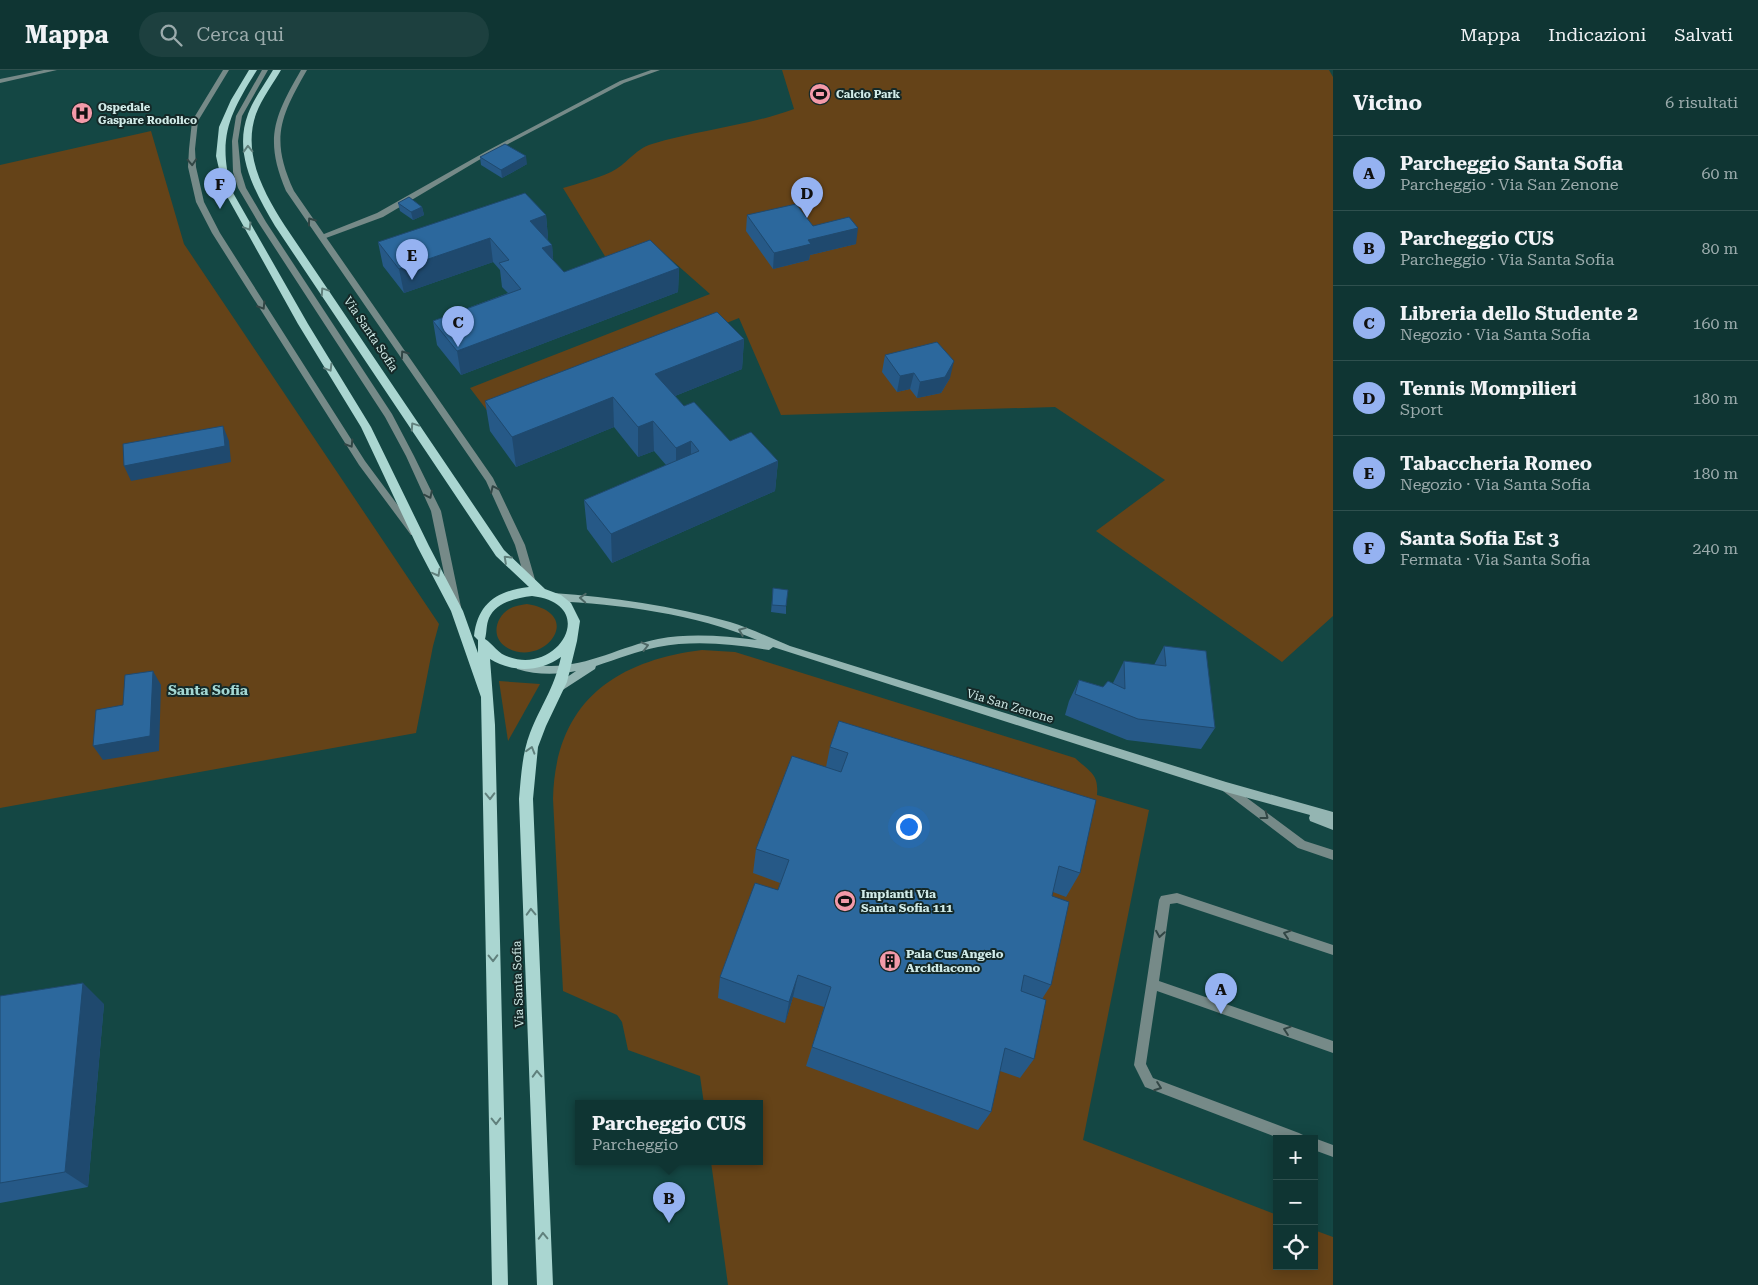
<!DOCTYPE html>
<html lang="it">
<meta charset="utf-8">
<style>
:root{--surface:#0f3533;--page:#1d403f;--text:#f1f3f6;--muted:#9babac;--line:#2f504e;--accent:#95b2f1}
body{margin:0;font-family:"Roboto Serif",serif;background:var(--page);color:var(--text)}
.controls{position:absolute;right:15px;bottom:15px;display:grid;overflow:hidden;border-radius:0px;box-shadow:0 2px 12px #0003}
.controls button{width:45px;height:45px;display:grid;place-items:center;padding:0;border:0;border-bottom:1px solid var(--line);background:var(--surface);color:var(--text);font:25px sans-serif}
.you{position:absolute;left:908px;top:756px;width:18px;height:18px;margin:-12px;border:4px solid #fff;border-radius:50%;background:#1a73e8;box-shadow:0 0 0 8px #1a73e833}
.badge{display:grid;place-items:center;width:32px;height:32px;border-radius:50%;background:var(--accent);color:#111;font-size:16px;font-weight:700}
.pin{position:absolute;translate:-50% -41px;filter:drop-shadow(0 1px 2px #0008)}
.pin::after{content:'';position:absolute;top:26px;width:18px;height:15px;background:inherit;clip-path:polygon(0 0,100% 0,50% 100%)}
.popup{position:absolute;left:575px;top:1030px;width:188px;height:65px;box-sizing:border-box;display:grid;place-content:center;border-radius:0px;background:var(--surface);filter:drop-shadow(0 1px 4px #0005);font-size:16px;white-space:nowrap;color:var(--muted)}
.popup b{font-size:19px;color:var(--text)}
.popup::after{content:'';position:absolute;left:50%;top:100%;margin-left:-10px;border:10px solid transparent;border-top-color:var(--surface)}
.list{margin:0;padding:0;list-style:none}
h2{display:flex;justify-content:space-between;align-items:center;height:65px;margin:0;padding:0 20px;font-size:21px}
h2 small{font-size:16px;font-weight:400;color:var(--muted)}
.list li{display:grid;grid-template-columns:32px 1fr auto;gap:15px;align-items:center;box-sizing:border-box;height:75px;padding:0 20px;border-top:1px solid var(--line)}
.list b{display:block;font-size:19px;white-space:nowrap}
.list p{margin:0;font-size:16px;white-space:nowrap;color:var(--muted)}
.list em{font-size:16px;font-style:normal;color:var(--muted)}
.icon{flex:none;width:28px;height:28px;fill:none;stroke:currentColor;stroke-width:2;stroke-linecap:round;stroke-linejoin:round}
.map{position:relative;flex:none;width:1333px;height:1215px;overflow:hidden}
header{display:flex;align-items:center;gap:30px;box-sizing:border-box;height:70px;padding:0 25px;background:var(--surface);border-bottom:1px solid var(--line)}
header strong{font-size:24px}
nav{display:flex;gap:28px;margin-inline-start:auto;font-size:18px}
.search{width:350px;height:45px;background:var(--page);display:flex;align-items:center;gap:12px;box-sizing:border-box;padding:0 18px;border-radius:28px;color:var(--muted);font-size:19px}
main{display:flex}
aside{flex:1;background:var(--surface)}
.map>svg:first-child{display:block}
.green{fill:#654318}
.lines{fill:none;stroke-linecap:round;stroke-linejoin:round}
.lane{fill:#768a88;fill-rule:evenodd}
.street{fill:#768a88;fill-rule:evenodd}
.secondary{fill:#94b5b2;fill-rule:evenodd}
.primary{fill:#aad6d1;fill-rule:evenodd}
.wall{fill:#265987}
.shaded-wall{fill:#1f496e}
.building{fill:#2c689d;stroke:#1f496e}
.oneway{stroke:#60807c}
.oneway2{stroke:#324645}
.oneway3{stroke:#4e6866}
.labels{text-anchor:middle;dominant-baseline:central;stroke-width:4;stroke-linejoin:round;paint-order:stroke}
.far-poi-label{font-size:11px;font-weight:bold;fill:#d1ebe8;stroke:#152928;text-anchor:start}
.street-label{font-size:12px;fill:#d1ebe8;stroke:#152928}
.poi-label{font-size:12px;font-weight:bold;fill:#d1ebe8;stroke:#152928;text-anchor:start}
.neighbourhood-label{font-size:14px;font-weight:bold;fill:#a3d7d2;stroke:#152928}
</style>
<header>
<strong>Mappa</strong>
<div class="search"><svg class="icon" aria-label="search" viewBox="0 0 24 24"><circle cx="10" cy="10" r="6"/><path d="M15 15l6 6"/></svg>Cerca qui</div>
<nav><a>Mappa</a><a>Indicazioni</a><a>Salvati</a></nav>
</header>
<main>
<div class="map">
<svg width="1333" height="1215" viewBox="0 0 1333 1215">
<rect width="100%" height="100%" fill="#144744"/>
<g class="green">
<path d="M 782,0 L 1329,0 L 1333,7 L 1333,546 L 1282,592 L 1096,461 L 1165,410 L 1055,337 L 781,345 L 739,248 L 492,347 L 470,318 L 710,224 L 658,178 L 611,196 L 563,118 C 579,113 596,109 611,102 C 626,95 635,79 652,74 C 698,60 748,56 794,39 Z"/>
<polygon points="151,61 184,174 439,554 433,576 416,663 0,738 0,95"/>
<path d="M 527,534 C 588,544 542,600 506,577 C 491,567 495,548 509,539 C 514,536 521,535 527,534 Z"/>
<path d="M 702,580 L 735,582 L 1075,688 C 1090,702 1099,704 1097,725 L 1149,740 L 1083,1070 L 1277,1145 L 1277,1196 L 1314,1196 L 1314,1160 L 1333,1167 L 1333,1215 L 728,1215 L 711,1092 L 759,1092 L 759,1034 L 704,1034 L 700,1006 L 628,980 L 622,952 L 617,945 L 563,921 L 553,729 C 555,634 613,591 702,580 Z"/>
<polygon points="499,611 540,614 508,671"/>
</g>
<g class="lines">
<g class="lane">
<polygon points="44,0 57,0 0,13 0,9"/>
<polygon points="262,0 268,0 242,46 238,71 241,102 246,118 266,152 392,344 414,386 441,441 461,537 459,540 453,540 451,537 431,441 406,386 385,347 258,152 238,118 233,102 232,71 236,46"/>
<polygon points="651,0 660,0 624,13 489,84 383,147 326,168 323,168 319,166 377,143 485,82 620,11"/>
<polygon points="1227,713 1305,771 1333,780 1333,790 1298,778 1223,721 1222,718 1223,715"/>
<polygon points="1177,823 1333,875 1333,885 1177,833 1170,834 1159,911 1333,971 1333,983 1157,921 1146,994 1153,1008 1299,1063 1303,1065 1305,1069 1281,1069 1145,1017 1134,995 1159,830 1161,826"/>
<polygon points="1314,1068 1333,1075 1333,1087 1314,1080 1314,1069 1311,1069"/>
</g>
<g class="street">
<polygon points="223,0 229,0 198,51 195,79 196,97 204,132 220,163 365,391 417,461 419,463 417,465 411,465 359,395 212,163 196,132 188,97 189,79 192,51"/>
<path d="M 301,0 L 307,0 C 280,47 270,69 294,121 L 493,408 L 525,475 L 536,513 L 534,516 L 528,516 L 526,513 L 515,475 L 486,411 L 286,121 C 264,69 274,47 301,0 Z"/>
</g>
<path class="secondary" d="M 553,523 C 613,527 672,536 730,552 C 750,558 770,568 790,576 L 1226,712 L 1333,742 L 1333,760 L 1310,751 L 1309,748 L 1310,745 L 1226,722 L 773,577 L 769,580 C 732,574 695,570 658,577 C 637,581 617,589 596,596 L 595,599 L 558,623 L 554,622 L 553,619 L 554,616 L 576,601 C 556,605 537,605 517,599 L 516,596 L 517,593 L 521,592 C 531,594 541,596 551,596 C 589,596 622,576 658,569 C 691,563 724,566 757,570 C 695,544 620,534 553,531 L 548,527 Z"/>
<path class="primary" d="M 249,0 L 257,0 C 229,45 217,68 232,121 L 308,254 L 371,357 L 429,476 L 463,541 L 478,583 L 478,570 L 474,566 C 478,533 497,521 529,517 L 496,486 L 275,156 C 255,122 233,84 248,44 C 254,28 265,14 273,0 L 281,0 C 273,14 262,28 256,44 C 242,84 264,123 285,156 L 504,480 L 545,519 L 561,525 L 571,533 L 580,551 L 577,571 L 567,612 L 546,656 L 538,677 L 533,729 L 553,1215 L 537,1215 L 519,729 C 521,707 522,684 530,663 C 541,635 554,619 561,587 C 540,602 513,603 490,589 L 495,655 L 508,1215 L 492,1215 L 481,627 L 451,541 L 417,476 L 361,357 L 298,254 L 224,121 L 216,86 L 219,57 L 231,30 ZM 532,526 C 600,534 559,605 509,587 C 498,584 493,574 485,569 C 487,562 486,555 489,548 C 496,532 516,528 532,526 Z"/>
</g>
<g class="wall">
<polygon points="480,87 527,94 502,108 481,95"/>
<polygon points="398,133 422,137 424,145 413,150 400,141"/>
<polygon points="546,145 548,168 547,169 552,175 553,190 564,202 679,198 678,222 461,305 437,275 433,251 508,223 502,217 500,200 493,192 404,223 383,196 378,172"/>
<polygon points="747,145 813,156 856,174 810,185 809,190 773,199 746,161"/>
<polygon points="744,269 742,299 675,326 684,336 730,371 778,391 775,421 612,493 587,459 584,430 666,395 654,381 638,387 614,357 516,397 490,361 485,331"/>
<polygon points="885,285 950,308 941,323 917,328 910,319 897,322 882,302"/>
<polygon points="773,518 786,536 786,544 771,542"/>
<polygon points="1164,576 1215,658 1201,679 1127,670 1065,645 1069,631 1079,610 1103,617 1113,613 1124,591 1154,595"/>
<polygon points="839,651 1080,803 1066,827 1053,822 1052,826 1051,915 1042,929 1034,989 1020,1008 1000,1001 991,1042 978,1060 806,996 812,977 824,937 793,927 785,953 718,928 720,907 778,820 780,813 753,803 756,779 826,697 830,677"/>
<polygon points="0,926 104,934 88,1117 0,1133"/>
</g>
<g class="shaded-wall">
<polygon points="526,86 527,94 502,108 501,100"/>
<polygon points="422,137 424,145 413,150 411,142"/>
<polygon points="546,145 548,168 532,174 530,151"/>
<polygon points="858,158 856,174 810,185 809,190 773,199 774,183 808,170"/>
<polygon points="490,168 493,192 404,223 399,199"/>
<polygon points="552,175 554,198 542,178"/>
<polygon points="679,198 678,222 461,305 457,281"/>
<polygon points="744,269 742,299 655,334 655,304"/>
<polygon points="954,291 950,308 941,323 917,328 920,312"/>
<polygon points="914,303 910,319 897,322 900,306"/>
<polygon points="613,327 614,357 516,397 512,367"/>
<polygon points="653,351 654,381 638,387 638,357"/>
<polygon points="223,356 229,371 231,392 131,411 124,396"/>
<polygon points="691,371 691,401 676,407 676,378"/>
<polygon points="778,391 775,421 612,493 611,464"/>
<polygon points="153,601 161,615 159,681 103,690 93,676"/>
<polygon points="798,905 793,927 785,953 789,932"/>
<polygon points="83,913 104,934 88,1117 65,1102"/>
</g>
<g class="building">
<polygon points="505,74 526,86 501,100 480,87"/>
<polygon points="525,123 546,145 530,151 552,175 542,178 564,202 650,170 679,198 457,281 433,251 521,219 499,193 509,190 490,168 399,199 378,172"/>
<polygon points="409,127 422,137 411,142 398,133"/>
<polygon points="796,134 813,156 849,147 858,158 808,170 811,174 774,183 747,145"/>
<polygon points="717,242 744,269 655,304 684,336 694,332 730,371 751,362 778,391 611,464 584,430 699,381 691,371 676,378 653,351 638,357 613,327 512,367 485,331"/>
<polygon points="937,272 954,291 945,307 920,312 914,303 900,306 885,285"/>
<polygon points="223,356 225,376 124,396 123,374"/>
<polygon points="773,518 788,520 786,536 772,535"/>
<polygon points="1164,576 1206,581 1215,658 1138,649 1075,624 1079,610 1103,617 1108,611 1125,619 1124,591 1166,596"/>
<polygon points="153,601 150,666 93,676 96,640 123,635 125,605"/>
<polygon points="839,651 1096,730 1080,803 1059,796 1052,826 1069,832 1051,915 1024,905 1021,921 1046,930 1034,989 1005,978 991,1042 812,977 831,917 798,905 789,932 720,907 755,813 778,820 789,790 756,779 792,686 841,702 848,683 830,677"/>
<polygon points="83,913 65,1102 0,1113 0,926"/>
</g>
<defs><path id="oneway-chevron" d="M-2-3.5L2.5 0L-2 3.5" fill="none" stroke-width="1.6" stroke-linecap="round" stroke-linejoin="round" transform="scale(1.25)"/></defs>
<g class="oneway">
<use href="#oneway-chevron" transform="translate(248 79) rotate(-92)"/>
<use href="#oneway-chevron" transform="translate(248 157) rotate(59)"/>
<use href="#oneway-chevron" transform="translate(324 221) rotate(-124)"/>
<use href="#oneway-chevron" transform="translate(329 298) rotate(59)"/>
<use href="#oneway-chevron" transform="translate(414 356) rotate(-124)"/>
<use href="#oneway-chevron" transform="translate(507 489) rotate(-137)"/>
<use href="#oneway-chevron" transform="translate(437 503) rotate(62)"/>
<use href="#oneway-chevron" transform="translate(531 680) rotate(-73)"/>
<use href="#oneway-chevron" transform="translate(490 726) rotate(89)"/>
<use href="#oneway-chevron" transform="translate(531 842) rotate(-92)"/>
<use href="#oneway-chevron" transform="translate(493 888) rotate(89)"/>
<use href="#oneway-chevron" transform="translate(537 1004) rotate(-92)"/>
<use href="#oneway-chevron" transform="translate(496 1051) rotate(89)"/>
<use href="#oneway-chevron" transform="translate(543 1166) rotate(-92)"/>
</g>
<g class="oneway2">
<use href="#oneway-chevron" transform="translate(192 92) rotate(87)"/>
<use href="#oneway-chevron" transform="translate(311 151) rotate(-126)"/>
<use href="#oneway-chevron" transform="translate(262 236) rotate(58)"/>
<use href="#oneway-chevron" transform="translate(404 284) rotate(-125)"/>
<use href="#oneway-chevron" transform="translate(350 374) rotate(58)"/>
<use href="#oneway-chevron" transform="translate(494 419) rotate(-115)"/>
<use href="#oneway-chevron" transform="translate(429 425) rotate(64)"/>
<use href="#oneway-chevron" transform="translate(1265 746) rotate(37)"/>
<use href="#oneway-chevron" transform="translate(1160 864) rotate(99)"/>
<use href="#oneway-chevron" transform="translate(1287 864) rotate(-162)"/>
<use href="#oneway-chevron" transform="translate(1287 960) rotate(-161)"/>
<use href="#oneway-chevron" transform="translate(1158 1017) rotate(20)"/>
</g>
<g class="oneway3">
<use href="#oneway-chevron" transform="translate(583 528) rotate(-177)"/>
<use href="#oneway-chevron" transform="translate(742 561) rotate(-158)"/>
<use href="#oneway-chevron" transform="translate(645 576) rotate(-14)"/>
</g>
<defs>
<g id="stadium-disc" transform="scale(1.125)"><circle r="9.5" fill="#f39aa9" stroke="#152928"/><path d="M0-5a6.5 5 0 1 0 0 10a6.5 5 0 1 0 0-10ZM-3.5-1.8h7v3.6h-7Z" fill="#111"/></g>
<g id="hospital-disc" transform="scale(1.125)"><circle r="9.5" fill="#f39aa9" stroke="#152928"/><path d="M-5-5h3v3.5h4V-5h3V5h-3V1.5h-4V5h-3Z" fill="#111"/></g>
<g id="building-disc" transform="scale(1.125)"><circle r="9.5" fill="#f39aa9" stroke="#152928"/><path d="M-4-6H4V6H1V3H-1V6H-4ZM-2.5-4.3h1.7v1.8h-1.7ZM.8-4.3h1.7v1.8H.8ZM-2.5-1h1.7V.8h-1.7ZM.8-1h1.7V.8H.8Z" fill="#111"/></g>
</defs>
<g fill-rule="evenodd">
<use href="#stadium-disc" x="820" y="24"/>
<use href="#hospital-disc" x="82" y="43"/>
<use href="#stadium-disc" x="845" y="831"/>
<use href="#building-disc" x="890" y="891"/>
</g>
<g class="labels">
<g class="far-poi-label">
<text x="836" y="24">Calcio Park</text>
<text x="98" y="37">Ospedale<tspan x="98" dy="13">Gaspare Rodolico</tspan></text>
</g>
<g class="street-label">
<text transform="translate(371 264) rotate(56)">Via Santa Sofia</text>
<text transform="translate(1010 636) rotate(17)">Via San Zenone</text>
<text transform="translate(518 914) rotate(-92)">Via Santa Sofia</text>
</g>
<g class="poi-label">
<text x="861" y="824">Impianti Via<tspan x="861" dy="14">Santa Sofia 111</tspan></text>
<text x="906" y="884">Pala Cus Angelo<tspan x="906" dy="14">Arcidiacono</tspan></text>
</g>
<g class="neighbourhood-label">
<text x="208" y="620">Santa Sofia</text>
</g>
</g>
</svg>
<div class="controls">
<button>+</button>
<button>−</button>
<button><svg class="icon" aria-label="locate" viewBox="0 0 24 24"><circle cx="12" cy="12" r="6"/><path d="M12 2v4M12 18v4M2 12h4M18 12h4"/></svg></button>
</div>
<div class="you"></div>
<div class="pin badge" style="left:1221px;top:944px">A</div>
<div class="pin badge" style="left:669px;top:1153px">B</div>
<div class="popup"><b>Parcheggio CUS</b>Parcheggio</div>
<div class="pin badge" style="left:458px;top:277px">C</div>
<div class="pin badge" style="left:807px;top:148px">D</div>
<div class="pin badge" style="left:412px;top:210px">E</div>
<div class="pin badge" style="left:220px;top:139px">F</div>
</div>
<aside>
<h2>Vicino<small>6 risultati</small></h2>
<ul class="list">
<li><span class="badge">A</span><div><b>Parcheggio Santa Sofia</b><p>Parcheggio · Via San Zenone</p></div><em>60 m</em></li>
<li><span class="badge">B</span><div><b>Parcheggio CUS</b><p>Parcheggio · Via Santa Sofia</p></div><em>80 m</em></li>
<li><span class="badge">C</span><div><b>Libreria dello Studente 2</b><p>Negozio · Via Santa Sofia</p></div><em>160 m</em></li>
<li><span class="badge">D</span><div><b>Tennis Mompilieri</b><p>Sport</p></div><em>180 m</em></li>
<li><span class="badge">E</span><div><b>Tabaccheria Romeo</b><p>Negozio · Via Santa Sofia</p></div><em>180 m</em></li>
<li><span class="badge">F</span><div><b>Santa Sofia Est 3</b><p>Fermata · Via Santa Sofia</p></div><em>240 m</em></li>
</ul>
</aside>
</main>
